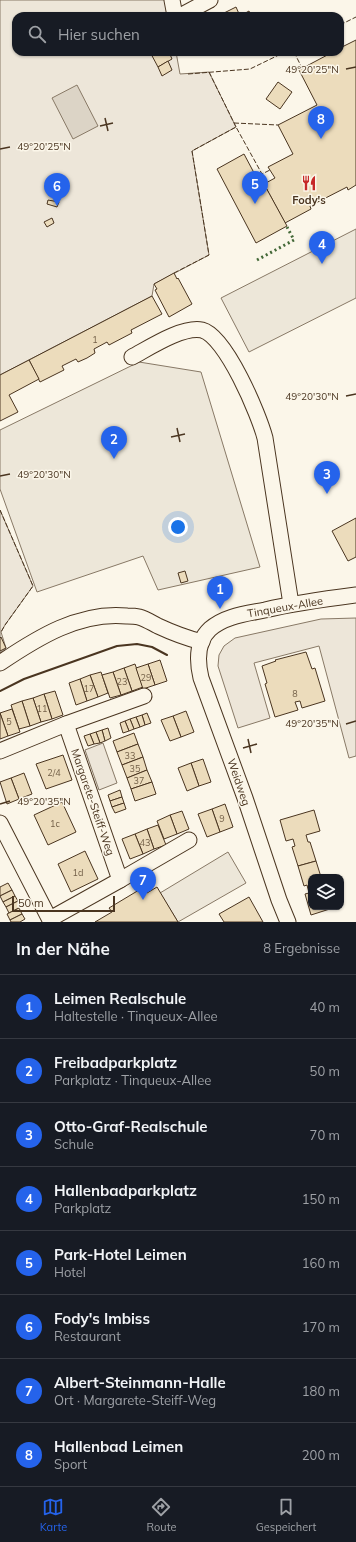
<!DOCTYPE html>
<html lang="de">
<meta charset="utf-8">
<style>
:root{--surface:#171b24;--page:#242831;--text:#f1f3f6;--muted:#9ea1a6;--line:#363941;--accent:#2563eb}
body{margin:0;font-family:Mulish,sans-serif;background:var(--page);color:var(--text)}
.controls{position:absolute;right:12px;bottom:12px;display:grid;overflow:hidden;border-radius:8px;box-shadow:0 1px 3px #0004}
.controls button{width:36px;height:36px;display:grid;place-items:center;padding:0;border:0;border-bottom:1px solid var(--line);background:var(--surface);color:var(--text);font:20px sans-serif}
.scale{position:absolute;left:12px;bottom:10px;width:103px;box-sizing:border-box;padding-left:4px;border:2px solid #4a3520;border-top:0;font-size:11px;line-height:14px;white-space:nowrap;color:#4a3520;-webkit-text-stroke:3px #fbf6e9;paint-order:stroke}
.you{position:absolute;left:178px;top:527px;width:14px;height:14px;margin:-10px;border:3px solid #fff;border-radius:50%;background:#1a73e8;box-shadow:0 0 0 6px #1a73e833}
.badge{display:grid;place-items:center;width:26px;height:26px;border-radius:50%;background:var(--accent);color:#fff;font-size:13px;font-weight:700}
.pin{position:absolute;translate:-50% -33px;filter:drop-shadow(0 1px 2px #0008)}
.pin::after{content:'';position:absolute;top:21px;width:14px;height:12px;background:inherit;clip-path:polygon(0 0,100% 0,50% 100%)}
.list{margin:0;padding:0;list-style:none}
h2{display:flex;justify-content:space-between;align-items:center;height:52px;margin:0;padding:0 16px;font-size:17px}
h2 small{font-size:13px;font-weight:400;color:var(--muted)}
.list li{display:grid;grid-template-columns:26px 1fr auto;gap:12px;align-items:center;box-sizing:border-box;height:64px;padding:0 16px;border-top:1px solid var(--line)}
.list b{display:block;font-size:15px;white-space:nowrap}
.list p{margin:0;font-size:13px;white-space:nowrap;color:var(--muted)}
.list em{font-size:13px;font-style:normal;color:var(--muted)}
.icon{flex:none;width:22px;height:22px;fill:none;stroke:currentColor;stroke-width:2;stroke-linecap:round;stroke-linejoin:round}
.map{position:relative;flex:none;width:356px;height:922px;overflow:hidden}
.search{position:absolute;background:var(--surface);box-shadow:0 1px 3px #0004;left:12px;right:12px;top:12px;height:44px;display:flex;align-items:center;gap:10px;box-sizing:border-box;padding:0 14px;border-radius:12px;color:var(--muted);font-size:15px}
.sheet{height:564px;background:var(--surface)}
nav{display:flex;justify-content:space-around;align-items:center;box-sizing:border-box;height:56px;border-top:1px solid var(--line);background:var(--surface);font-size:11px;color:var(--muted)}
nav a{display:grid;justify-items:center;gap:2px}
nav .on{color:var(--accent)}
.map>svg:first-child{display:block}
.green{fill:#ede6d9;stroke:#887966}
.parking{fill:#ede7d9;stroke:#887966}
.water{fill:#dcd4c6;stroke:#887966}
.building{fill:#ecdcbc;stroke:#4a3520}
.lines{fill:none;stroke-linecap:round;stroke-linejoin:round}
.minor-casing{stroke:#4a3520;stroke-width:17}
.minor{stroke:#fbf6e9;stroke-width:15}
.hedge{stroke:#436837;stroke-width:3;stroke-dasharray:2 3;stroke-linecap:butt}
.fence{stroke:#4a3520;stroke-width:1;stroke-dasharray:5 2;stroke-linecap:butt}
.wall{stroke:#4a3520;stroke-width:2}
.ticks{fill:none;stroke:#4a3520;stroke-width:1.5}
.labels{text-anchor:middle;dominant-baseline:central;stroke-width:3;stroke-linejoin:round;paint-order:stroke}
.number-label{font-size:9px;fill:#725f47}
.poi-label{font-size:11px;font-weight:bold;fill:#4a3520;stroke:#fbf6e9}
.street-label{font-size:11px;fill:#4a3520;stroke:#fbf6e9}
.ticks-label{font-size:10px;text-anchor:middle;fill:#4a3520;stroke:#fbf6e9;stroke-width:3;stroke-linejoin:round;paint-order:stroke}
</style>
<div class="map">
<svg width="356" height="922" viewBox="0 0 356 922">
<rect width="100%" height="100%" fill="#fbf6e9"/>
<g class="green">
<polygon points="0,0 165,0 168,16 16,16 16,52 176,52 180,74 209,72 236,127 192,151 209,255 154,284 152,296 0,375"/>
<polygon points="0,510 33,586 5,625 1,632 6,648 0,653"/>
<polygon points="356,618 356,756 349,758 319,646 254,663 270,718 238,728 218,666 219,655 224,646 235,638 321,619"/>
<polygon points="103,743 117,783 99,790 85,750"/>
</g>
<g class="parking">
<polygon points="356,229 356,298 249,352 221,298"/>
<polygon points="139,362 201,372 260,567 158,590 143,556 37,592 0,489 0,430"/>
<polygon points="228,852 246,883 178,922 160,893"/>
</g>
<polygon class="water" points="77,85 98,126 73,139 52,98"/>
<g class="building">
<polygon points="236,7 240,16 249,11 251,16 225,16 224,13"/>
<polygon points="356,40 356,185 348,190 347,187 310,206 311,209 285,223 264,184 275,178 268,167 293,154 278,125 317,105 299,70 333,52 340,52 340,48"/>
<polygon points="150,52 169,52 172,59 158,67"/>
<polygon points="168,61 172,70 162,76 158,67"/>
<polygon points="278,82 292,92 280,109 266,99"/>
<polygon points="244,154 261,186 264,184 287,226 256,243 217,169"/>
<polygon points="48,200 59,202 57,207 47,204"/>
<polygon points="52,218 54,223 47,227 44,222"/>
<polygon points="174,273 177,279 178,278 192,304 169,317 155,290 157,289 154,284"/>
<polygon points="152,296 162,314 131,330 132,333 109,345 107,342 94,349 95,353 87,358 78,362 76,359 62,366 64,370 40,382 29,360"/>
<polygon points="29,360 39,379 9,395 18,412 0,421 0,375"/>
<polygon points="356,518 356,557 348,561 332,531"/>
<polygon points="185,571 188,581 181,583 178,573"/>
<polygon points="1,637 6,648 0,651 0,638"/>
<polygon points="306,652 312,669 315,668 325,701 302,708 300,701 295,702 298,710 275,717 265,684 267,683 262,666 276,661 275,660"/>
<polygon points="160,660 167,681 155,685 148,664"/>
<polygon points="135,664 143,687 132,691 124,668"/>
<polygon points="148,664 155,685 143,689 136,668"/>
<polygon points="124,668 132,691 121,695 113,672"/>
<polygon points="101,672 108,693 98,697 90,675"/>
<polygon points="113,672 121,695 110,698 102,675"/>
<polygon points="90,675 98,697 87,701 80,679"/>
<polygon points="80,679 87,701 76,705 69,683"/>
<polygon points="55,691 63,715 52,719 44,694"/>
<polygon points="44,694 52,719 41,722 33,698"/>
<polygon points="33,698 41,722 30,726 22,701"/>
<polygon points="22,701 30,726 19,729 11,705"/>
<polygon points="12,709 20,732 8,736 0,713"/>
<polygon points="186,711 194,732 181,737 173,716"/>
<polygon points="0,713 8,736 0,739"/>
<polygon points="147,713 151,723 145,725 142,715"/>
<polygon points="142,715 145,725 140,727 136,717"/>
<polygon points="173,716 181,737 170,741 161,720"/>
<polygon points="136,717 140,727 134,729 130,719"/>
<polygon points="130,719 134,729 129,731 125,721"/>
<polygon points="125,721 129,731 123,733 120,723"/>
<polygon points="108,728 111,738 105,741 102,730"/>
<polygon points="102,730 105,741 100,743 96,732"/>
<polygon points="96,732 100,743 94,744 90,734"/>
<polygon points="134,733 138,744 117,752 113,741"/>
<polygon points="90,734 94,744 88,746 84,736"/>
<polygon points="138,744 143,757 122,765 117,752"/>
<polygon points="63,755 72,780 46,789 36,764"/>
<polygon points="143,757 147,770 127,778 122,765"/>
<polygon points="203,759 211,782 199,786 191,763"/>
<polygon points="191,763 199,786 187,791 178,768"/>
<polygon points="147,770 152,782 131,789 127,778"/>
<polygon points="24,773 32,794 19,799 11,778"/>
<polygon points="11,778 19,799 7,804 0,782"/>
<polygon points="152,782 156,794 135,801 131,789"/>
<polygon points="120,790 122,797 110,801 108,795"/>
<polygon points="122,797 124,803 112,807 110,801"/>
<polygon points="62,802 76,832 48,845 34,815"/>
<polygon points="124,803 126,809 115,813 112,807"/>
<polygon points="225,804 233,827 220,832 212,809"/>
<polygon points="212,809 220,832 207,837 198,814"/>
<polygon points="314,810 320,831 306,835 308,842 310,842 316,861 298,866 292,847 295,846 293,839 286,841 280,820"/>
<polygon points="182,811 189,829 177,834 170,815"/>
<polygon points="170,815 177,834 164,839 157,821"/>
<polygon points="158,825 166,845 154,849 147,829"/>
<polygon points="147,829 154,849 143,854 135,834"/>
<polygon points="135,834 143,854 130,859 122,839"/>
<polygon points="85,851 98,879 71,892 58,864"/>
<polygon points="316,861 321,877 311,877 311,907 336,907 311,915 305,894 309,893 307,885 304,886 298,866"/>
<polygon points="8,883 12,890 0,896 0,887"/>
<polygon points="144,887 147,893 157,887 178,922 95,922 112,912 109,908"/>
<polygon points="12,890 15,896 3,902 0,896"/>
<polygon points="15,896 18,901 6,907 3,902"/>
<polygon points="249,897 263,922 224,922 219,914"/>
<polygon points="18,901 21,907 9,913 6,907"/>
<polygon points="19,908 22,914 10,920 7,914"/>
<polygon points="22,914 25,919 20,922 11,922 10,920"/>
</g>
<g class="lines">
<g class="minor-casing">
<g id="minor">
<polyline points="172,0 175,16"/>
<polyline points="180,16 210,0"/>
<path d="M 132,357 C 149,348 182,326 202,330 C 226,336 259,415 265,438 L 291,604"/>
<path d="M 0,663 C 37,638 80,611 127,616 C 131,616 135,616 139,617 C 146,619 152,623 158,626 C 173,633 186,638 202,642"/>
<polyline points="66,724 144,696"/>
<polyline points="0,751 66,724 120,880 50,919"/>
<polyline points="0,823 51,922"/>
<polyline points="120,880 189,840"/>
<path d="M 288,922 L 279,900 L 245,798 L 201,678 C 197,661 196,642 210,629 C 225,616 245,614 265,610 C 295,603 325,599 356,595"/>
</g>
</g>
<use href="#minor" class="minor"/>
<polyline class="hedge" points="257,260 294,240 287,227"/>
<g class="fence">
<polyline points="340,25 356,17"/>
<polyline points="294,52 302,68"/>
<polyline points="209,72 236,127"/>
<polyline points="188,74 250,69 285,52"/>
<polyline points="234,123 278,125"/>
<polyline points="174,273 209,255 192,151 236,127 262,174 270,170"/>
<polyline points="0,510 33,586 5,625 1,632"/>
</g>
<polyline class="wall" points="0,691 24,679 117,646 137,644 152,647 167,655"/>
</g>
<path class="ticks" d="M 346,69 L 356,67M 105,118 L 108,131M 100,126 L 113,123M 0,149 L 10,147M 346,396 L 356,394M 177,428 L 180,442M 171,437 L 185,434M 0,476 L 10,474M 346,724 L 356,721M 248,739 L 251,753M 243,748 L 257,744M 0,804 L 10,801"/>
<defs>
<g id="restaurant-bare" transform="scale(1.2)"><path d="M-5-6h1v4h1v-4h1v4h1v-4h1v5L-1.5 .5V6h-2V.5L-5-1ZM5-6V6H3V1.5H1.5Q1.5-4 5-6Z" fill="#c62828" stroke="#fbf6e9" stroke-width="2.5" paint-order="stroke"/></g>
</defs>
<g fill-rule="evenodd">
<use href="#restaurant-bare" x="309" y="183"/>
</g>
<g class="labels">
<g class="number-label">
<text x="95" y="339">1</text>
<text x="146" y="677">29</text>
<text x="122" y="681">23</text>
<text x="89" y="688">17</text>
<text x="295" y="693">8</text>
<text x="42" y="708">11</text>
<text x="9" y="721">5</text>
<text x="130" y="755">33</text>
<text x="135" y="768">35</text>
<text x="54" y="772">2/4</text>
<text x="139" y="780">37</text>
<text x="222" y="818">9</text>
<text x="55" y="823">1c</text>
<text x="145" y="842">43</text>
<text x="78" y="872">1d</text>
</g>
<g class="poi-label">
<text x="309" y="200">Fody's</text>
</g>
<g class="street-label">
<text transform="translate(285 607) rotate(-10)">Tinqueux-Allee</text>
<text transform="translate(239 782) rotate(71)">Weidweg</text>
<text transform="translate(93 802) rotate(71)">Margarete-Steiff-Weg</text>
</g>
</g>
<g class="ticks-label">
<text x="312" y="73">49°20'25"N</text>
<text x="44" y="150">49°20'25"N</text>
<text x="312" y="400">49°20'30"N</text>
<text x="44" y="478">49°20'30"N</text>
<text x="312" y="727">49°20'35"N</text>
<text x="44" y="805">49°20'35"N</text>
</g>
</svg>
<div class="controls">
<button><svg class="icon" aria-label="layers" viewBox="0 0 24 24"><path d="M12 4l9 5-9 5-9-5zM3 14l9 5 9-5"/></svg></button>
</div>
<div class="scale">50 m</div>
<div class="you"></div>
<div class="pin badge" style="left:220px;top:609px">1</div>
<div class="pin badge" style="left:114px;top:459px">2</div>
<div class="pin badge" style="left:327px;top:494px">3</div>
<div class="pin badge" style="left:322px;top:264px">4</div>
<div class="pin badge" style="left:255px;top:204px">5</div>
<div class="pin badge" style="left:57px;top:206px">6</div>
<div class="pin badge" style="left:143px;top:900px">7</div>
<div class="pin badge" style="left:321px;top:139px">8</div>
<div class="search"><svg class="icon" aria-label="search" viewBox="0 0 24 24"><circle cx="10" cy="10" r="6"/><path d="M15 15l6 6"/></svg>Hier suchen</div>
</div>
<section class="sheet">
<h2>In der Nähe<small>8 Ergebnisse</small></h2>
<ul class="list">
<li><span class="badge">1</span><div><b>Leimen Realschule</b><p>Haltestelle · Tinqueux-Allee</p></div><em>40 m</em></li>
<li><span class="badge">2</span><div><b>Freibadparkplatz</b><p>Parkplatz · Tinqueux-Allee</p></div><em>50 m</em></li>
<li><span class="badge">3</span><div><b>Otto-Graf-Realschule</b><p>Schule</p></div><em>70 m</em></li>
<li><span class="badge">4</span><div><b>Hallenbadparkplatz</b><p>Parkplatz</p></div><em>150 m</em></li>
<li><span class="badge">5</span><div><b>Park-Hotel Leimen</b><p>Hotel</p></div><em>160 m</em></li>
<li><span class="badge">6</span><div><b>Fody's Imbiss</b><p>Restaurant</p></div><em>170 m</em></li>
<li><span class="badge">7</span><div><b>Albert-Steinmann-Halle</b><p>Ort · Margarete-Steiff-Weg</p></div><em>180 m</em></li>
<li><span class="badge">8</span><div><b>Hallenbad Leimen</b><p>Sport</p></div><em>200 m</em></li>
</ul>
</section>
<nav>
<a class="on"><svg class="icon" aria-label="map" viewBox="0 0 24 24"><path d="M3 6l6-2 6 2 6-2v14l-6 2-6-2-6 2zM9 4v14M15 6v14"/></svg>Karte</a>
<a><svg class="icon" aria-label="directions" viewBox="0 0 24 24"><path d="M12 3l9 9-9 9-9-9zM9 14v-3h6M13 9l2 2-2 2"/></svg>Route</a>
<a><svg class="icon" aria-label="saved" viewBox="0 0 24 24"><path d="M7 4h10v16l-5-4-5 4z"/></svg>Gespeichert</a>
</nav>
